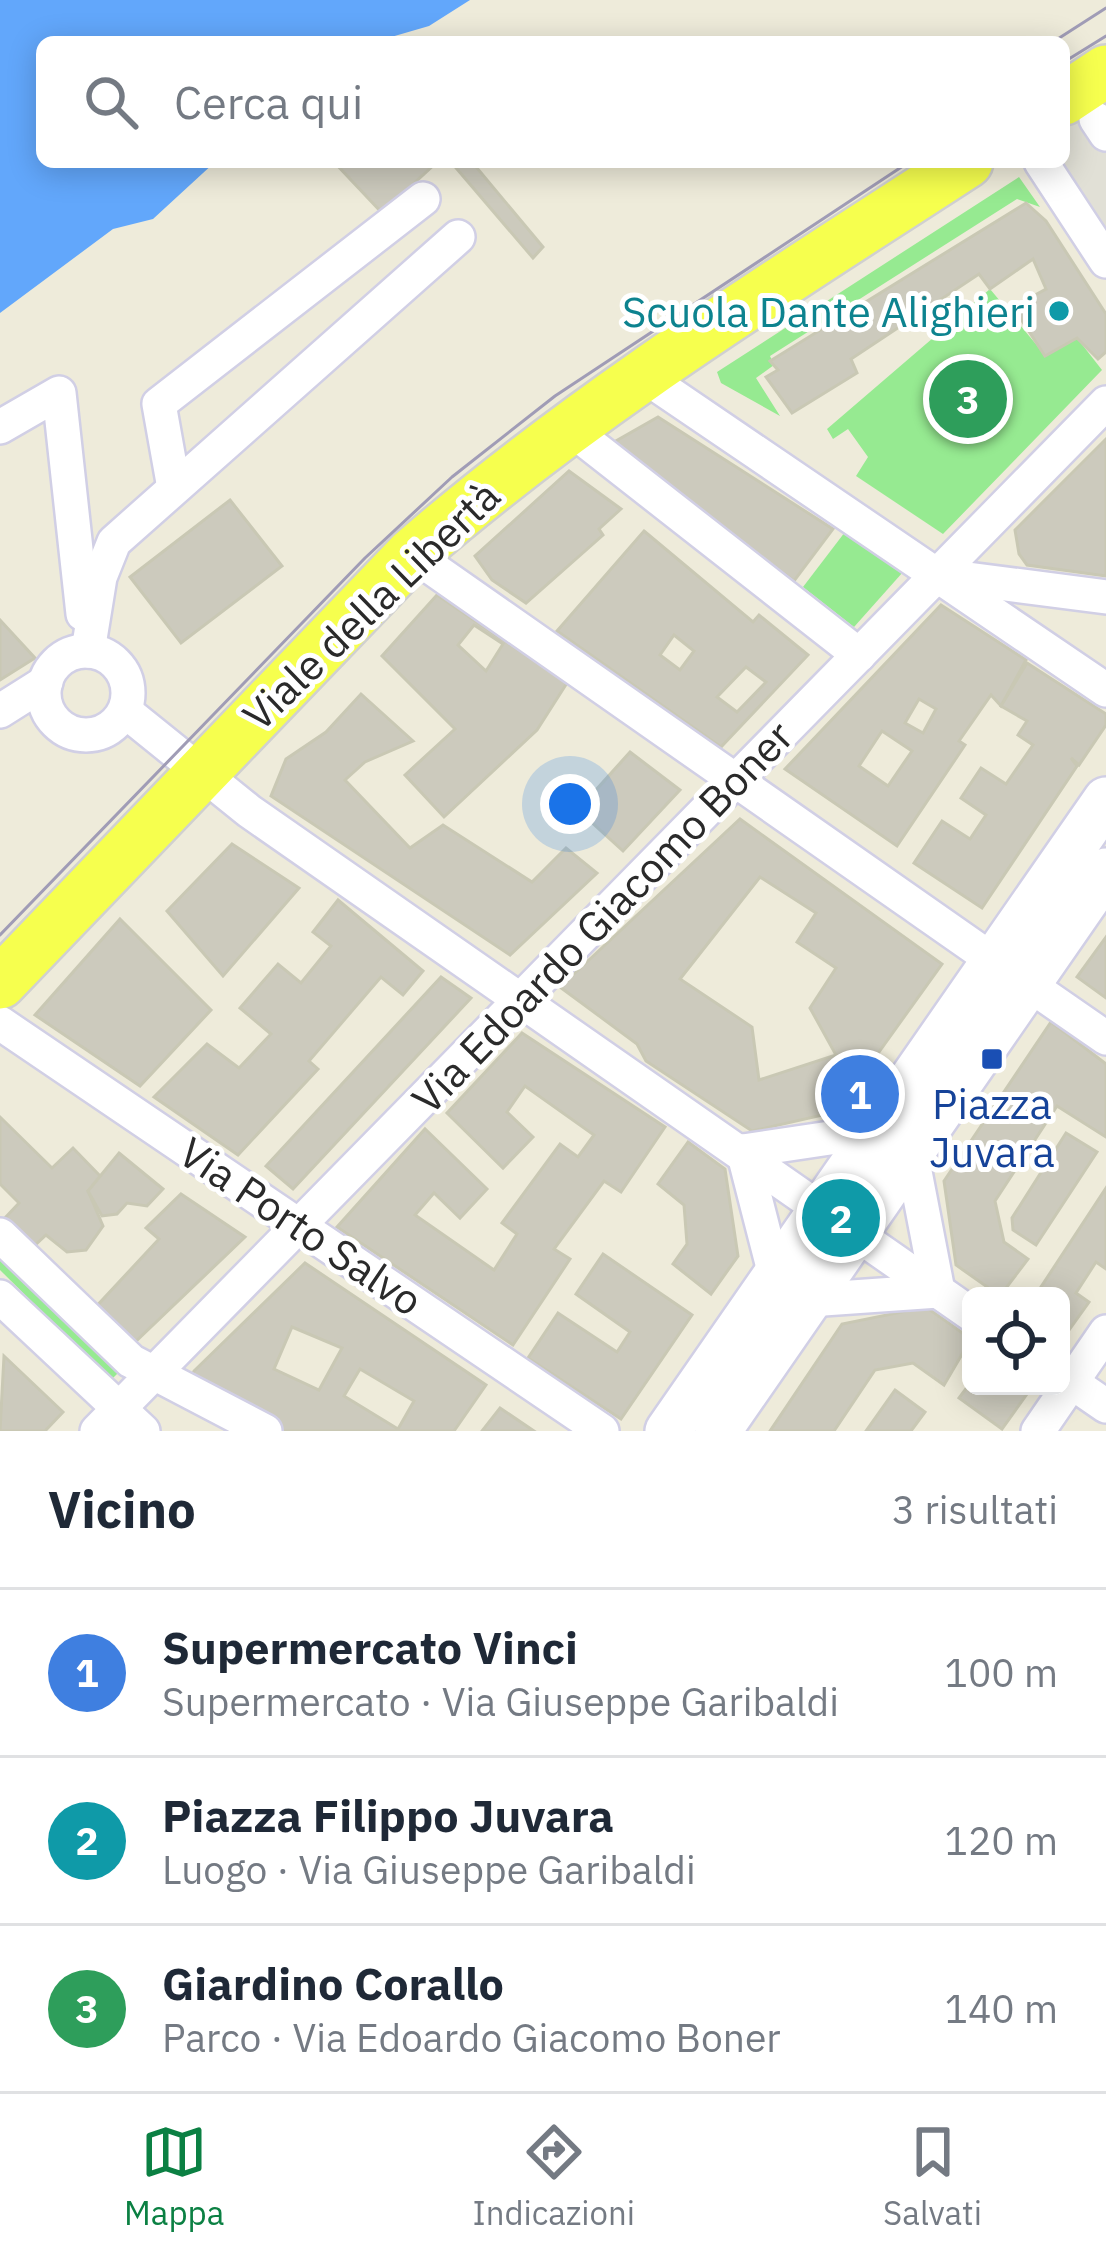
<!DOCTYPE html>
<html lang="it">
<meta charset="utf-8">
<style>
:root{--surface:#fff;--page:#f2f2f3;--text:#1f2937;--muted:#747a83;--line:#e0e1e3;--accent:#0b8043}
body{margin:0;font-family:"IBM Plex Sans",sans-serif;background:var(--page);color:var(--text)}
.controls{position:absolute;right:36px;bottom:36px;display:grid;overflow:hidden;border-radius:18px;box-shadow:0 6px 30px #0003}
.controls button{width:108px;height:108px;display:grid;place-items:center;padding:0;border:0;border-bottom:3px solid var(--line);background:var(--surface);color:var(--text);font:60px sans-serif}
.you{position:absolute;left:570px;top:804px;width:42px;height:42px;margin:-30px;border:9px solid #fff;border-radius:50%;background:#1a73e8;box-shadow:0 0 0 18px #1a73e833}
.badge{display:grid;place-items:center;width:78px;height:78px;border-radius:50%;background:var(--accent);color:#fff;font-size:39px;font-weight:700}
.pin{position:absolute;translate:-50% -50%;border:6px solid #fff;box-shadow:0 3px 12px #0006}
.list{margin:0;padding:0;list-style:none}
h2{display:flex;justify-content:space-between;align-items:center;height:156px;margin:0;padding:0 48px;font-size:51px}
h2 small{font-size:39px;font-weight:400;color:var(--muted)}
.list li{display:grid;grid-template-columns:78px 1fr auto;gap:36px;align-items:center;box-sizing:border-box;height:168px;padding:0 48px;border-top:3px solid var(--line)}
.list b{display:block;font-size:45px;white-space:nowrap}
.list p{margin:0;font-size:39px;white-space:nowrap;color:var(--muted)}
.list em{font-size:39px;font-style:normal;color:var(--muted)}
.icon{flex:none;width:66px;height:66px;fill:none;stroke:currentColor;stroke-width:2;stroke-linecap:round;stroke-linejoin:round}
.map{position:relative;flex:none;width:1106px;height:1431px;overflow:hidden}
.search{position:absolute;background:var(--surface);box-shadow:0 6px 30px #0003;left:36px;right:36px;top:36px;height:132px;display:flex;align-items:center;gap:30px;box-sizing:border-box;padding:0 42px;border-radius:18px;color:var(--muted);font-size:45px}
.sheet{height:660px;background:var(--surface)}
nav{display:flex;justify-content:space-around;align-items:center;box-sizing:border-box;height:168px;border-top:3px solid var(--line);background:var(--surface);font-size:33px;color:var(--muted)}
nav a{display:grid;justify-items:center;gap:6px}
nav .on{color:var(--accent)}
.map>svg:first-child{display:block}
.green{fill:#96ea91}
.plaza{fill:#e1e0d6}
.water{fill:#62a7fb}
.building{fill:#cccabd;stroke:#c9c8b4;stroke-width:3;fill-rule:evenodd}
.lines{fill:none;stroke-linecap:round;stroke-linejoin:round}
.street-casing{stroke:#d1cfe5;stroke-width:38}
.secondary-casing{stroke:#d1cfe5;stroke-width:50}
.primary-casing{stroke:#d0d0d0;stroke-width:56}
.street{stroke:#fff;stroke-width:33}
.secondary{stroke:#fff;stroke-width:45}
.primary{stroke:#f6ff4e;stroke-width:51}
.tram{stroke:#a09cb6;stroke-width:3}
.culture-dot{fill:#0f9aa8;stroke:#fff;stroke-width:4.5}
.transit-dot{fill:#1a4fb4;stroke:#fff;stroke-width:4.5}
.labels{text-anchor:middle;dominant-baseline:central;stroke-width:10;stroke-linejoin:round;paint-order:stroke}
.culture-label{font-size:42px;fill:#0d838f;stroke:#fff;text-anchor:end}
.street-label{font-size:42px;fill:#2a2a2a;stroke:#fff}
.transit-label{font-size:42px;fill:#164399;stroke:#fff}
</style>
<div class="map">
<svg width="1106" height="1431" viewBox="0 0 1106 1431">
<rect width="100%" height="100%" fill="#eeebda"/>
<g class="green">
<polygon points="1019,177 1040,207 1017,199 770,356 774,365 756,378 780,416 721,383 717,372"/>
<polygon points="990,289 1045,355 1077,338 1102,370 943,534 856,476 868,457 848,429 833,439 827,429"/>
<polygon points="845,532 903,572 854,627 803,587"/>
<polygon points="0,1256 118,1373 111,1380 0,1270"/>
</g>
<polygon class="plaza" points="1106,75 1106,261 1041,162 1064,162 1064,103"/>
<polygon class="water" points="0,0 470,0 429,26 374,42 42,42 42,162 215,162 153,219 113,229 0,313"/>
<g class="building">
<polygon points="334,162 437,162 382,213"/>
<polygon points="451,162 472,162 543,247 533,258"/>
<polygon points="1026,203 1046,221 1106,314 1106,352 1098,359 1077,338 1045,356 1013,307 1046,289 1033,259 990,289 979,274 851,359 857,373 792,413 766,377 778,370 770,361"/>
<polygon points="658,417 833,529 794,581 609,445"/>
<polygon points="1106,439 1106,576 1027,565 1019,554 1015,530"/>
<polygon points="569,471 621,509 599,529 603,535 526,603 492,580 475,556"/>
<polygon points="230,500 282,566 181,643 130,577"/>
<path d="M 644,531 L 753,622 L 759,615 L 808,655 L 721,747 L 557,631 ZM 674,635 L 694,651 L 680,670 L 660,655 ZM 746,667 L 766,682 L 737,712 L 717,697 Z"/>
<path d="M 437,595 L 567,683 L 537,730 L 444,817 L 405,775 L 455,729 L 382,656 ZM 474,625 L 503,644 L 486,671 L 458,645 Z"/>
<path d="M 941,605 L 1026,660 L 1001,706 L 991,695 L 959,741 L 965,745 L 897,846 L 785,769 ZM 919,699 L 936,709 L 923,733 L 905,723 ZM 882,731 L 912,751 L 888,786 L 859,766 Z"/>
<polygon points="0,620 35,658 0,680"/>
<polygon points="1027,663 1106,714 1106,725 1079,765 1071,758 1077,766 982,908 914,863 942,821 970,839 986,815 961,798 981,768 1006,784 1033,745 1018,735 1027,721 1001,706"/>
<polygon points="361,694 413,741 365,762 345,780 410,848 443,825 532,882 566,848 597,873 510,955 271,796 286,759 326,732"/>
<polygon points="630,752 680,790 623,851 578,810"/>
<path d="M 740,819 L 942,964 L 836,1112 L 752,1131 L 646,1061 L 637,1044 L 560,987 ZM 760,877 L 816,913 L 797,942 L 836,968 L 810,1008 L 836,1055 L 759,1080 L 752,1027 L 680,979 Z"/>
<polygon points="232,844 299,888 223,976 167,911"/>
<polygon points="338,900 423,971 403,995 381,977 309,1061 318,1069 238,1155 154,1097 207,1044 239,1068 271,1034 240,1008 278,964 301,983 331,946 313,932"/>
<polygon points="120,919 211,1010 140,1086 35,1015"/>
<polygon points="1106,937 1106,998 1077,977"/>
<polygon points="441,977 471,998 293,1189 266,1166"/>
<polygon points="1051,1022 1106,1064 1106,1137 1057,1106 995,1201 1004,1242 1028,1259 1000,1296 956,1265 944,1181"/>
<polygon points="522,1033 665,1127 621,1192 604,1181 554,1249 570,1259 513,1345 337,1227 425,1129 487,1189 460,1218 434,1193 415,1215 494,1270 517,1234 502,1223 560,1144 578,1157 594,1135 525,1086 507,1112 533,1137 503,1168 447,1113"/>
<polygon points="0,1117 52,1168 73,1148 102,1178 88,1191 103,1226 86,1250 67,1252 46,1235 31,1249 2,1221 19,1203 0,1184"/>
<polygon points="1066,1133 1097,1152 1036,1245 1013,1230 1012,1218"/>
<polygon points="688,1142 725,1169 738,1256 711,1294 673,1264 687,1244 684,1205 658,1184"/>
<polygon points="119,1153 163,1189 147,1206 127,1203 117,1214 102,1216 88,1191"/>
<polygon points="1106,1188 1106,1269 1096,1262 1076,1293 1089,1302 1064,1337 1061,1296 1035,1296"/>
<polygon points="181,1194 245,1237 130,1347 92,1311 159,1239 146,1228"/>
<polygon points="603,1254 692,1315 621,1419 528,1358 558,1313 617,1352 630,1332 576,1294"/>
<path d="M 305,1263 L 486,1385 L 454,1431 L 280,1431 L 187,1388 L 194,1371 ZM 292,1327 L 342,1348 L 319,1390 L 274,1369 ZM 360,1369 L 414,1401 L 398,1429 L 344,1396 Z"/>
<polygon points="926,1307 971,1339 944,1385 913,1363 875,1370 834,1431 770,1431 842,1324"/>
<polygon points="4,1356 63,1412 45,1431 0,1431"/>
<polygon points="971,1382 971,1386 1032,1387 1002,1429 959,1398"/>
<polygon points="895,1390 925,1412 911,1431 866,1431"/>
<polygon points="500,1408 534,1431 482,1431"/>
</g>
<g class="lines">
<g class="street-casing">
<g id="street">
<polyline points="1096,119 1106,134"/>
<polyline points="1041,162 1106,261"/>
<polyline points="641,374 1106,690"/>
<polyline points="0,427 59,393 83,614"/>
<polyline points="568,427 859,655"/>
<polyline points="174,488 159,404 423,199"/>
<polyline points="412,554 994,961"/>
<polyline points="945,576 1106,597"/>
<polyline points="88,651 100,577 114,542 458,237"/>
<circle cx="86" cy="693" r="42"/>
<polyline points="0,711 46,682"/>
<polyline points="125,711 249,811 971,1314"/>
<polyline points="1028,984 1106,1038"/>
<polyline points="0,1023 602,1431"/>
<polyline points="743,1151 877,1131"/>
<polyline points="743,1151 775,1275"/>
<polyline points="912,1156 938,1291"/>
<polyline points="0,1235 131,1361 265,1431"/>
<polyline points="0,1297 143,1431"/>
<polyline points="809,1300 938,1291"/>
<polyline points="1061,1375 1106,1406"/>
<polyline points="97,1431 1106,403"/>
<polyline points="1038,1431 1106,1332"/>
</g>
</g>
<g class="secondary-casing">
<g id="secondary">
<polyline points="668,1431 1106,800"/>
<polyline points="718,1431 1106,871"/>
</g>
</g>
<g class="primary-casing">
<g id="primary">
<polyline points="1064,99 1106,71"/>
<path d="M 0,983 L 412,554 C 584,404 776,286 967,162"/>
</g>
</g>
<use href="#street" class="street"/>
<use href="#secondary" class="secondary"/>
<use href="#primary" class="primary"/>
<g class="tram">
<polyline points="1053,42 1106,8"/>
<polyline points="1064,62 1106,36"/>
<polyline points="0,935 365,558 452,477 555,396 909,162"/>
</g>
</g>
<circle class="culture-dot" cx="1059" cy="311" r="12"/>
<rect class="transit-dot" x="980" y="1047" width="24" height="24" rx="6"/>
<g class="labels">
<g class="culture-label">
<text x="1035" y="311">Scuola Dante Alighieri</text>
</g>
<g class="street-label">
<text transform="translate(371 605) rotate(-44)">Viale della Libertà</text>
<text transform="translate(602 917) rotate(-46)">Via Edoardo Giacomo Boner</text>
<text transform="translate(301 1226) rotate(34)">Via Porto Salvo</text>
</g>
<g class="transit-label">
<text x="992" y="1103">Piazza<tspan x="992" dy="48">Juvara</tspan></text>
</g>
</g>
</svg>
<div class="controls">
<button><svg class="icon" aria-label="locate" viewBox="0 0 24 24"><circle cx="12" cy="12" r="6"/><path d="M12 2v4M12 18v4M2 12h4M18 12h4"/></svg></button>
</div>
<div class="you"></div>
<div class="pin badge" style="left:860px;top:1094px;background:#3f7fe0">1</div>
<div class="pin badge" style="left:841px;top:1218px;background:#0f9aa8">2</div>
<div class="pin badge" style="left:968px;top:399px;background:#2e9e5b">3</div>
<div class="search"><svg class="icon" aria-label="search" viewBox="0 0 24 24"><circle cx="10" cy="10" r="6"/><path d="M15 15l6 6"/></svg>Cerca qui</div>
</div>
<section class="sheet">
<h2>Vicino<small>3 risultati</small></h2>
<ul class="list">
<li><span class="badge" style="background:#3f7fe0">1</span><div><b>Supermercato Vinci</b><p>Supermercato · Via Giuseppe Garibaldi</p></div><em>100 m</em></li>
<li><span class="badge" style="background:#0f9aa8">2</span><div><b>Piazza Filippo Juvara</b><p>Luogo · Via Giuseppe Garibaldi</p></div><em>120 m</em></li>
<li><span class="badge" style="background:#2e9e5b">3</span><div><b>Giardino Corallo</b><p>Parco · Via Edoardo Giacomo Boner</p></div><em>140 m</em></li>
</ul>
</section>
<nav>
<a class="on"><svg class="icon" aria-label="map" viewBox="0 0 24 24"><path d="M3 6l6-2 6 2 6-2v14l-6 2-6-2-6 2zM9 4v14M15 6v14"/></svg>Mappa</a>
<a><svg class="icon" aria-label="directions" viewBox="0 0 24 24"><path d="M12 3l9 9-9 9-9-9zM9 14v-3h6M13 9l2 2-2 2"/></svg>Indicazioni</a>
<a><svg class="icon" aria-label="saved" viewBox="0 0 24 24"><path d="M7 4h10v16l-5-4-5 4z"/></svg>Salvati</a>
</nav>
